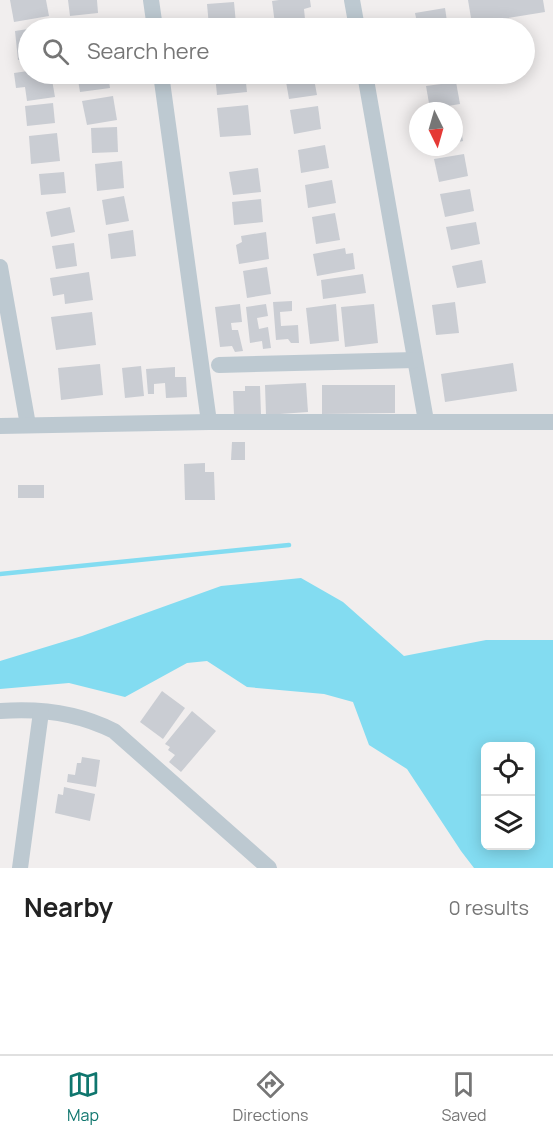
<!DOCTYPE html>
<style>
:root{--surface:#fff;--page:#f6f6f6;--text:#222;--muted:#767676;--line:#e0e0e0;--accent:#0f766e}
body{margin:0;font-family:Manrope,sans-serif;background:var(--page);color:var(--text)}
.controls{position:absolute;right:18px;bottom:18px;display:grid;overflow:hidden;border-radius:9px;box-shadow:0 3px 15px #0003}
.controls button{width:54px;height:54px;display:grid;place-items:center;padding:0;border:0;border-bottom:2px solid var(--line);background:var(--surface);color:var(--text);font:30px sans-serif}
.compass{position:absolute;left:409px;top:102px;width:54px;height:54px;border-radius:50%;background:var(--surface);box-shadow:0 3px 15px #0003;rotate:175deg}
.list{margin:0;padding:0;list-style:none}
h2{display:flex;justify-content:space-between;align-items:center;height:78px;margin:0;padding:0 24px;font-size:26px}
h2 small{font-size:20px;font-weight:400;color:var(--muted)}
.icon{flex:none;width:33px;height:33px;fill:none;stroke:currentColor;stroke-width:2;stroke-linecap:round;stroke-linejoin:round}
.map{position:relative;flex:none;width:553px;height:868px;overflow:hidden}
.search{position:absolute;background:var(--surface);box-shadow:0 3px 15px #0003;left:18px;right:18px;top:18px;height:66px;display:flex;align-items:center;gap:15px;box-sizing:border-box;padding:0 21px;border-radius:33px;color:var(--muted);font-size:22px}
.sheet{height:186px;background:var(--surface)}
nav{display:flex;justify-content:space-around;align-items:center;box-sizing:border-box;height:84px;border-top:2px solid var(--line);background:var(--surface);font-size:16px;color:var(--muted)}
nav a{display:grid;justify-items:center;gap:3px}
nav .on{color:var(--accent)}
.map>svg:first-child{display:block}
.water{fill:#83dcf1;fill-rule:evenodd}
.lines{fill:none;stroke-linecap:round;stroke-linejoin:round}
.stream{stroke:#83dcf1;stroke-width:4.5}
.building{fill:#cacdd3}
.street{stroke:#bdc9d1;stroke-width:16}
</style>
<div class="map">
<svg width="553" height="868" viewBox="0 0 553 868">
<rect width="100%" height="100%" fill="#f1eeee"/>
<path class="water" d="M 301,578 L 343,602 L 404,656 L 486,640 L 553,640 L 553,868 L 474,868 L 461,851 L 407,769 L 369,745 L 353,702 L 324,694 L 247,687 L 207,661 L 187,663 L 125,697 L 69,683 L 0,689 L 0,661 L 82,636 L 221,586 ZM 486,746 L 530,746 L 530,846 L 486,846 Z"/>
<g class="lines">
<polyline class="stream" points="0,574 289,545"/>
</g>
<g class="building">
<polygon points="10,0 46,0 49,16 14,22"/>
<polygon points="68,0 97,0 98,13 70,16"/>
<polygon points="279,0 310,0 311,7 304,9 305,19 275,24 272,1"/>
<polygon points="468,0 543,0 545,12 472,24"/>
<polygon points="234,2 236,24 209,26 207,4"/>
<polygon points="445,8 448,28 418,28 415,13"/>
<polygon points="28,29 28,59 18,60 15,31"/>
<polygon points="28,71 28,74 51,74 55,97 27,101 25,87 16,88 14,73"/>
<polygon points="77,74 108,74 110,88 80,92"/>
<polygon points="215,74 245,74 247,92 217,95"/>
<polygon points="303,74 313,74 317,95 289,99 285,76"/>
<polygon points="456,82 460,104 430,109 426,86"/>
<polygon points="113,96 117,120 87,125 82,101"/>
<polygon points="53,103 55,123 27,126 25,106"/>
<polygon points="248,105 251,135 220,137 217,108"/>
<polygon points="318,106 321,129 294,134 290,110"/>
<polygon points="459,118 463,141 454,143 454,119"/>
<polygon points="117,127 118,152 92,153 91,128"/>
<polygon points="57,133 60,161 31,164 29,136"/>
<polygon points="325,145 329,168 301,173 298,150"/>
<polygon points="464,154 468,176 439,182 434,159"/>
<polygon points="122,161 124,188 97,191 95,164"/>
<polygon points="258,168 261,192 233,195 229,172"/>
<polygon points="64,172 66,193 41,195 39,174"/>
<polygon points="332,180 336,203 308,208 305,185"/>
<polygon points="470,189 474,211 445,217 440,194"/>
<polygon points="124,196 129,221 106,225 102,200"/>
<polygon points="261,199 263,222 234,225 232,202"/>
<polygon points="70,207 75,232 51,237 46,212"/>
<polygon points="335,213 340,240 316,244 312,217"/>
<polygon points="476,222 480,244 451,250 446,227"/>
<polygon points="133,230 136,256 111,259 108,234"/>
<polygon points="266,232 269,259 239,264 236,245 242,242 241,236"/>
<polygon points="74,243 77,266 56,269 52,246"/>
<polygon points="345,248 346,254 353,253 355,269 317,276 313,254"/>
<polygon points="482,260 486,283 457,288 452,266"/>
<polygon points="267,267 271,294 247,298 243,271"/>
<polygon points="89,272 93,300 65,304 64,294 53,296 50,278"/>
<polygon points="363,274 366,293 323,299 321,280"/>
<polygon points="292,301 292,311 280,312 281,326 298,325 299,343 291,343 288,339 276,340 273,302"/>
<polygon points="455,302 459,333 436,335 432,305"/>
<polygon points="240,304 242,322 231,323 232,330 238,330 243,351 235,352 232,346 220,347 215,307"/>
<polygon points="266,304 268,316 257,318 259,329 268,327 271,348 263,349 262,341 250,343 246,307"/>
<polygon points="336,304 339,341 310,344 306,308"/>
<polygon points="374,304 378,343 345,347 341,307"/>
<polygon points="92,312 96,345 56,350 51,317"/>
<polygon points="513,363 517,391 445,402 441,374"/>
<polygon points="100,364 103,395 61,400 58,368"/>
<polygon points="141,366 144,396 125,398 122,368"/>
<polygon points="175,367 175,377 186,377 187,397 166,398 165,383 154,384 154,394 148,394 146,369"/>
<polygon points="306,383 308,412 266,415 265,385"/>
<polygon points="322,385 395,385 395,413 322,414"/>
<polygon points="245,386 260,386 261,414 234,415 233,391 245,391"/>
<polygon points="232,442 245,442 245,460 231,460"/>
<polygon points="205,463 205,472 214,472 215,500 185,500 184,464"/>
<rect x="18" y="485" width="26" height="13"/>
<polygon points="162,691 185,708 163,739 140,722"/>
<polygon points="192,711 216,731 181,772 169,762 175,755 168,750 170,747 165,744"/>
<polygon points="82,757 100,760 96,787 67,782 68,774 75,775 77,763 81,763"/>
<polygon points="64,787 95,794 90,821 55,813 58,794 63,795"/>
</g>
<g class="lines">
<g class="street">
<polyline points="151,0 155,28"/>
<polyline points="352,0 357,28"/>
<polyline points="161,74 209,422"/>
<polyline points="365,74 426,421"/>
<polyline points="0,267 28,425"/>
<polyline points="219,365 415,360"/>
<polyline points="0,426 209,422 553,422"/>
<path d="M 0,711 C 39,708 79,713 114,731 L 269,868"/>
<polyline points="20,868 41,712"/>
</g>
</g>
</svg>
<div class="controls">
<button><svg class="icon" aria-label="locate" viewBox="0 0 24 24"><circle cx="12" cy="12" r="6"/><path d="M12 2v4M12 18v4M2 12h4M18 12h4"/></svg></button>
<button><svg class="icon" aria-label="layers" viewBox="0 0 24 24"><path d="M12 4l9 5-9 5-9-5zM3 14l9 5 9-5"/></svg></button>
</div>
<svg class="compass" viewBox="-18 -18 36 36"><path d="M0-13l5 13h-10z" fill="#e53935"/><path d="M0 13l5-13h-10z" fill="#767676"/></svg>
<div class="search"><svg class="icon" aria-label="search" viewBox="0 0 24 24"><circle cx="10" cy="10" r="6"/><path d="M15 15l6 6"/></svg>Search here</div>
</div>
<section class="sheet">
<h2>Nearby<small>0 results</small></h2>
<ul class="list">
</ul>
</section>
<nav>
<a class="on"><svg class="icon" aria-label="map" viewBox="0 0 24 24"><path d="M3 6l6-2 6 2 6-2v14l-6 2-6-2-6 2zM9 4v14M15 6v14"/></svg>Map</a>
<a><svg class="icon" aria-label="directions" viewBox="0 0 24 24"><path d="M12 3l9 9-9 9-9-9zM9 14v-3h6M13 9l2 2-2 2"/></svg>Directions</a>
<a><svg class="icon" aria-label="saved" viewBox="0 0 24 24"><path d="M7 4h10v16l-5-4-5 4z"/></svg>Saved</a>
</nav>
